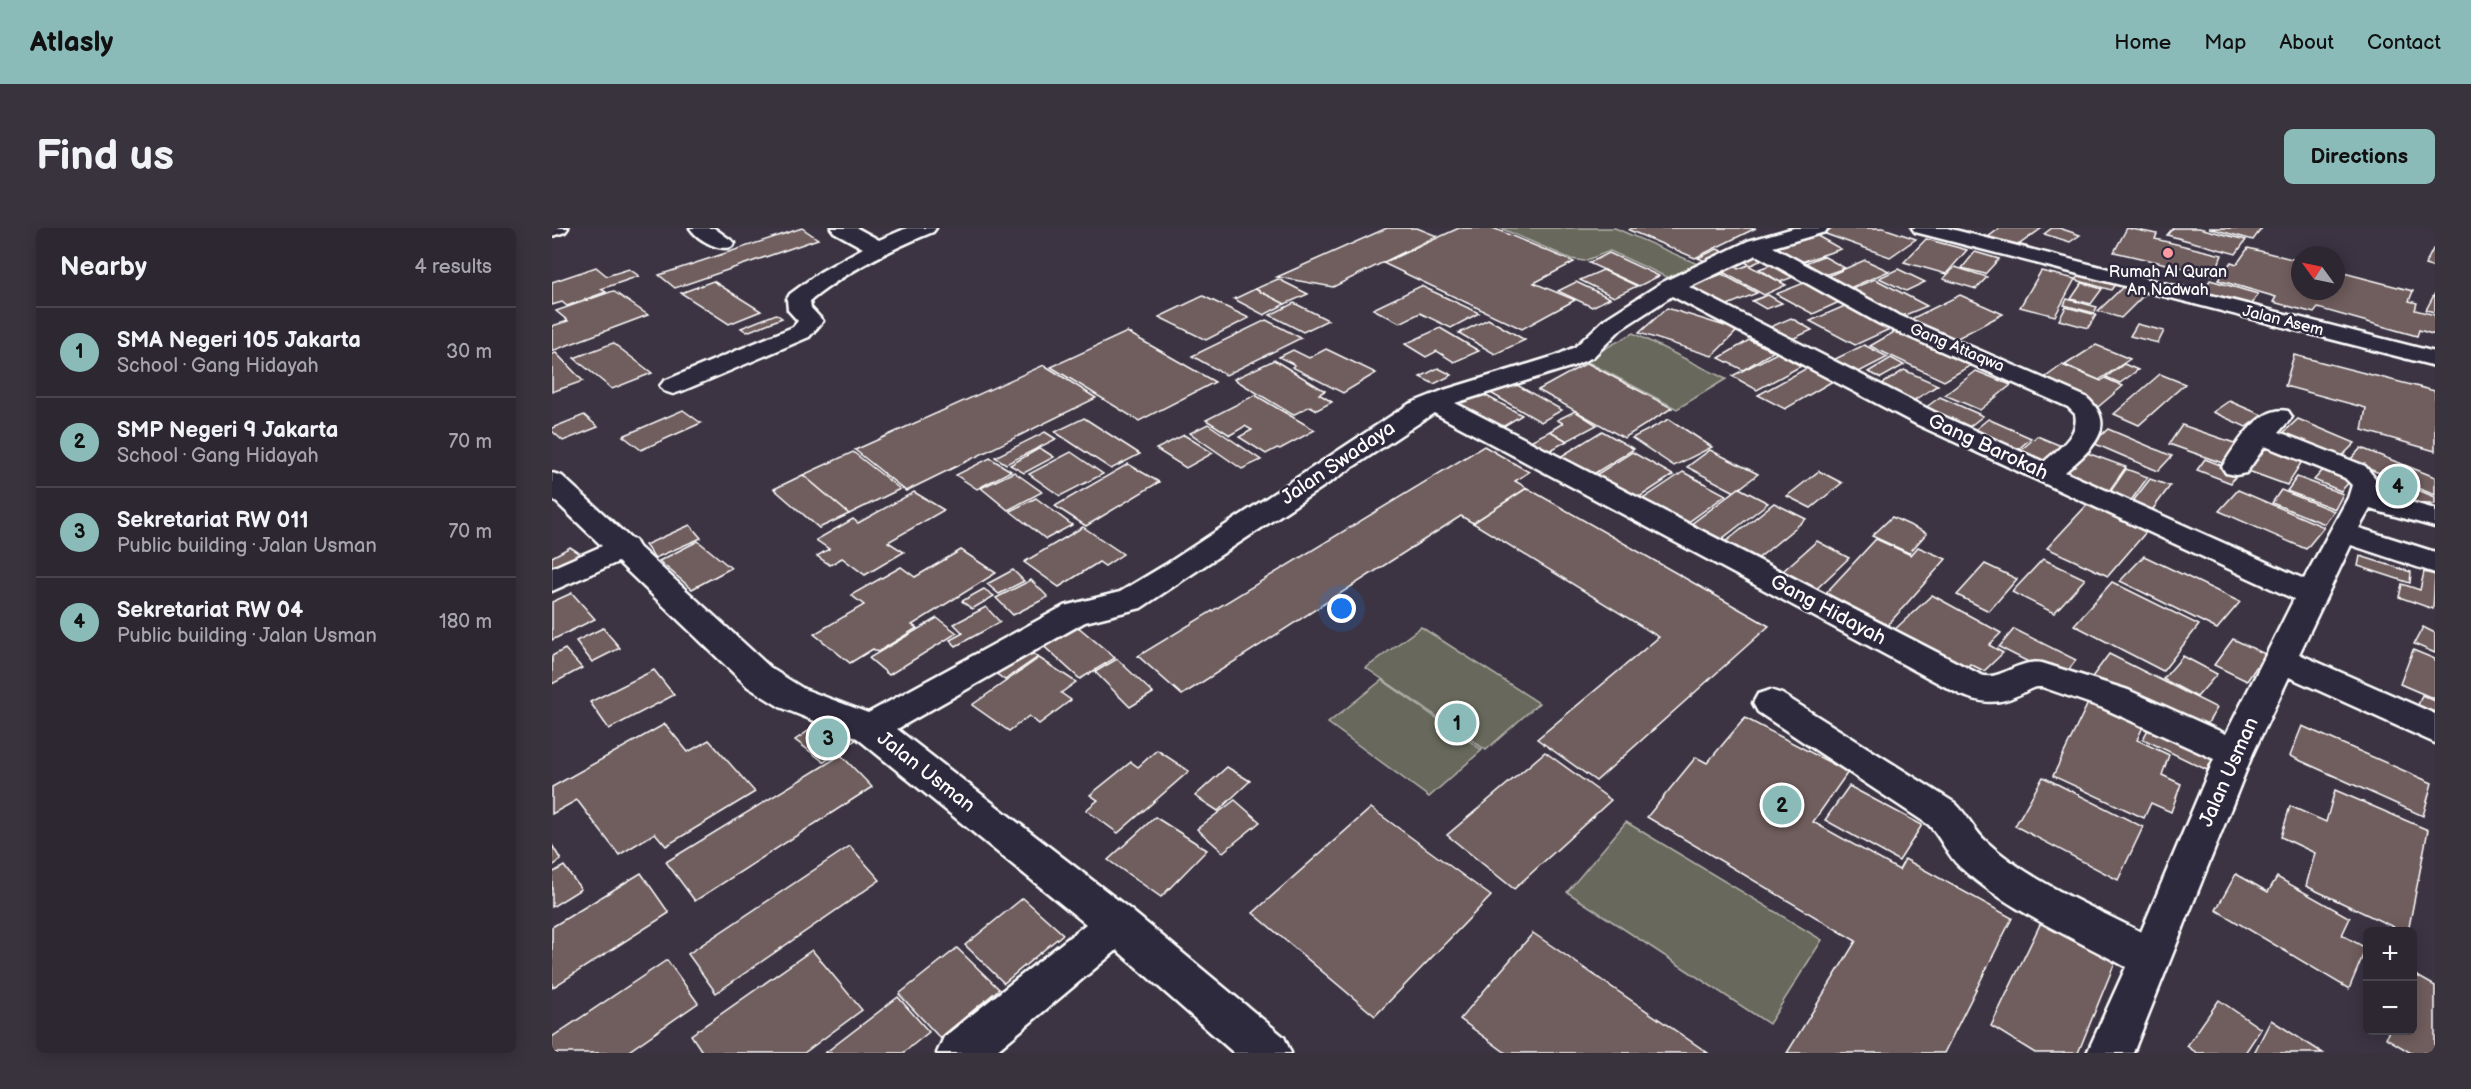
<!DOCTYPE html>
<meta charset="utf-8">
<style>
:root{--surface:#2d2732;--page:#39333e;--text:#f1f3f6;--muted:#a7a5ac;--line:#48444d;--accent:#8bbbb9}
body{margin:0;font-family:"Balsamiq Sans",sans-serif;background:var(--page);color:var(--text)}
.controls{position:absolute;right:18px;bottom:18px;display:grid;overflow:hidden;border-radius:9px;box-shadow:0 3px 15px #0003}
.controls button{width:54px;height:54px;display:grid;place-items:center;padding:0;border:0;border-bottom:2px solid var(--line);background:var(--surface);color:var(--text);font:30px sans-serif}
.compass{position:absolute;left:1739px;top:18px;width:54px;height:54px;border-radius:50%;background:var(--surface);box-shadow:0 3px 15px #0003;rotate:303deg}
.you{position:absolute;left:790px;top:381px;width:21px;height:21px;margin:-15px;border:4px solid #fff;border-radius:50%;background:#1a73e8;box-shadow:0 0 0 9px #1a73e833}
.badge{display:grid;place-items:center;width:39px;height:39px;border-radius:50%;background:var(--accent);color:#111;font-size:20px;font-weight:700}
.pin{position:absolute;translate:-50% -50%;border:3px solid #fff;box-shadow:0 2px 6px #0006}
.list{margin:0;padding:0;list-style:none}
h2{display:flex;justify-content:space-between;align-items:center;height:78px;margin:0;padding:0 24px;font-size:26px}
h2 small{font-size:20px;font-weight:400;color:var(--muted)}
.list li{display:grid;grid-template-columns:39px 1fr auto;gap:18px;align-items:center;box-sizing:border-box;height:90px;padding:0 24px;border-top:2px solid var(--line)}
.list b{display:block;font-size:22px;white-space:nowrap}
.list p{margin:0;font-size:20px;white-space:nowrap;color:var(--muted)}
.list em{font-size:20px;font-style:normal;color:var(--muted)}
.map{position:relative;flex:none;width:1883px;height:825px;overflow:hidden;border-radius:9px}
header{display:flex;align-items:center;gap:36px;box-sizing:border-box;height:84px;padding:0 30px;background:var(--accent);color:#111}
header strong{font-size:28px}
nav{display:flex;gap:33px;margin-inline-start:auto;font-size:21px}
.intro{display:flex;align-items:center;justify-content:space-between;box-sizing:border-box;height:144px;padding:0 36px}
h1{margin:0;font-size:42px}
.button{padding:15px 27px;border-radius:9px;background:var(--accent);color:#111;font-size:21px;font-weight:700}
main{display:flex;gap:36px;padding:0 36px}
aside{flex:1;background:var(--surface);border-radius:9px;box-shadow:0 3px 15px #0003}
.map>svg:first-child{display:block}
.green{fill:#68695b;stroke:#b4b4ad;stroke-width:1.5}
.building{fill:#705d5d;stroke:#fff;stroke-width:1.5}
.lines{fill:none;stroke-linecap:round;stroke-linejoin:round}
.minor-casing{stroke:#fff;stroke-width:5}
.minor{fill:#2f2a3d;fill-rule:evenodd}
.poi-dot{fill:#ff9aa2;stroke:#2f2a3d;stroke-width:2}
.labels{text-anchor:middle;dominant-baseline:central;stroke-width:5;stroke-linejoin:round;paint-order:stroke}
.far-poi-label{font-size:16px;fill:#fff;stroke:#2f2a3d}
.far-street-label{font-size:16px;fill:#fff;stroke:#2f2a3d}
.street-label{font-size:20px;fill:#fff;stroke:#2f2a3d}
</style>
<header>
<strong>Atlasly</strong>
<nav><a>Home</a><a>Map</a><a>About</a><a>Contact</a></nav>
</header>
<div class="intro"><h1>Find us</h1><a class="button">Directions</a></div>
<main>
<aside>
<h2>Nearby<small>4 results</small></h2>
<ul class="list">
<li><span class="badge">1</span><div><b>SMA Negeri 105 Jakarta</b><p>School · Gang Hidayah</p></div><em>30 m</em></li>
<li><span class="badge">2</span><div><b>SMP Negeri 9 Jakarta</b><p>School · Gang Hidayah</p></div><em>70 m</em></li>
<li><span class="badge">3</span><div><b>Sekretariat RW 011</b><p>Public building · Jalan Usman</p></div><em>70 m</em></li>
<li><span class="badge">4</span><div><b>Sekretariat RW 04</b><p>Public building · Jalan Usman</p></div><em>180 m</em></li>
</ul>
</aside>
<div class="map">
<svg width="1883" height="825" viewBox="0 0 1883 825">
<rect width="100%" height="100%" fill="#3c3443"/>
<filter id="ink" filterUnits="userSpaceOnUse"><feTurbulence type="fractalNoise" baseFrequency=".0167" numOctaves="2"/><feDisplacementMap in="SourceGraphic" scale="12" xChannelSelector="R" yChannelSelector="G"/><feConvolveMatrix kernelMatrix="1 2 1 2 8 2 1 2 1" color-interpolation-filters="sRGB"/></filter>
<g filter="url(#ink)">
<g class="green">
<polygon points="948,0 1063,0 1148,37 1119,51 1058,23 1032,33 1019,31"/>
<polygon points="1081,105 1174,151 1125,181 1032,132"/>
<polygon points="869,399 987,475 934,522 814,440"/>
<polygon points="830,452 930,522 877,569 776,495"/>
<polygon points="1074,594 1270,712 1217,796 1015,664"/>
</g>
<g class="building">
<polygon points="250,0 266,11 123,60 107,47"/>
<polygon points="835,0 865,0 885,8 781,59 725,49"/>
<polygon points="907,0 941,0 1022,34 982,55 1023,72 970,101 831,35"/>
<polygon points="1080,0 1204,0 1143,30 1077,2"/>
<polygon points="1280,0 1331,0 1364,11 1338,29 1271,5"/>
<polygon points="1448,0 1490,0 1465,18 1436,9"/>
<polygon points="1500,0 1507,0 1528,7 1518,14 1492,6"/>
<polygon points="1575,0 1605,6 1603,11 1670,27 1662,47 1562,24"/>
<polygon points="1621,0 1647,0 1694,12 1684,26 1615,7"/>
<polygon points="1657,0 1710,0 1701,12"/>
<polygon points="1260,5 1289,21 1240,37 1211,20"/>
<polygon points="1374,11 1415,22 1394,46 1352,34"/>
<polygon points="1696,20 1748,33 1748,63 1784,63 1784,43 1861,63 1857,73 1865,75 1863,82 1883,87 1883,107 1867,102 1865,108 1766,80 1762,85 1721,74 1724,69 1666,52 1679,34 1685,36"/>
<polygon points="1165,21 1179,27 1161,37 1146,30"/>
<polygon points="1881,21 1883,21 1883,40 1873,37"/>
<polygon points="1204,23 1217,29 1199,37 1186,31"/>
<polygon points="1423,24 1447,31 1433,46 1410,40"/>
<polygon points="1057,25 1107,48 1087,58 1037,35"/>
<polygon points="1271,28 1293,40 1264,50 1243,39"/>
<polygon points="1313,32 1337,43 1291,63 1267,52"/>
<polygon points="1227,34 1249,46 1228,54 1207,41"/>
<polygon points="1180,37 1186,41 1196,37 1234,57 1212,67 1167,42"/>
<polygon points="44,39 55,48 77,41 87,48 49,61 54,64 15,78 10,74 0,77 0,54"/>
<polygon points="1403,39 1435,49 1424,61 1391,51"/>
<polygon points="1346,41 1373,54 1354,63 1327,50"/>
<polygon points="1051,42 1085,58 1062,69 1028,52"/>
<polygon points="1489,43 1523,51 1503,88 1468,79"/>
<polygon points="1529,45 1565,54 1559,62 1524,52"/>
<polygon points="1170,46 1205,65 1171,79 1136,59"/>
<polygon points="726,51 756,66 733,76 703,61"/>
<polygon points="1323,51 1375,78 1341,92 1289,65"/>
<polygon points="1658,52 1706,66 1699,78 1650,64"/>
<polygon points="161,53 209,83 177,96 129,65"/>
<polygon points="1257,53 1294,71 1261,86 1224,66"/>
<polygon points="1024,54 1058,70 1040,79 1006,63"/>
<polygon points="1530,55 1550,61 1539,76 1519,71"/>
<polygon points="1573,57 1595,64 1569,90 1546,83"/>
<polygon points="869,58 897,71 927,85 899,100 868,85 848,95 821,81"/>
<polygon points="703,61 733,76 712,87 682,71"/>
<polygon points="61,63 96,87 0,123 0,98 16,93 4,83"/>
<polygon points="1883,65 1883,84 1874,82"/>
<polygon points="1216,67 1230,75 1214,81 1200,73"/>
<polygon points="1408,67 1451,86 1400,113 1357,92"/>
<polygon points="651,68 697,90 654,112 607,89"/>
<polygon points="1515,71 1545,79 1542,85 1512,77"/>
<polygon points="742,75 776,92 751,104 718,87"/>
<polygon points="1295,77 1340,100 1303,117 1258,93"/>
<polygon points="1514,79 1544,87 1536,100 1507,92"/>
<polygon points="1115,80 1186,102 1160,128 1087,105"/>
<polygon points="224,86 230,90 195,104 189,100"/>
<polygon points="1239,90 1260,102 1238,112 1216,100"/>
<polygon points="936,91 973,112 943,126 907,105"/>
<polygon points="714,92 749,110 674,147 640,128"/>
<polygon points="1585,96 1612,103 1606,115 1578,108"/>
<polygon points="888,100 927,123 902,134 885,123 874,129 853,116"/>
<polygon points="1349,100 1423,135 1392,153 1318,118"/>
<polygon points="575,104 663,154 587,193 499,139"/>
<polygon points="1197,112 1222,123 1191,142 1167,130"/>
<polygon points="61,115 100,145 60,161 22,130"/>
<polygon points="1312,117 1336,129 1301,147 1277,134"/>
<polygon points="1544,117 1578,131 1547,152 1513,137"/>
<polygon points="774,121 824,145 791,165 740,139 743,137 727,129 741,122 757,130"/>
<polygon points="4,125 31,153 0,164 0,126"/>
<polygon points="1225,125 1249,138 1205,162 1180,148"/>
<polygon points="1742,127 1883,163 1883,223 1810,202 1814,180 1733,158"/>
<polygon points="1339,130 1352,137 1329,150 1316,144"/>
<polygon points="722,132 773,163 767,166 780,174 765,182 758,178 741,187 682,151"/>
<polygon points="1035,135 1120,180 1072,210 986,162"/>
<polygon points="1572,136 1586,142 1568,155 1554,149"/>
<polygon points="492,137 544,170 354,263 303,222"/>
<polygon points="1510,137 1549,153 1553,150 1571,158 1546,179 1487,154"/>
<polygon points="886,140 900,147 882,156 868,149"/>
<polygon points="1255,140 1281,153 1233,181 1206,167"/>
<polygon points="1352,142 1386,157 1358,175 1324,160"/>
<polygon points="1424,143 1459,157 1428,182 1393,167"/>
<polygon points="1608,146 1633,156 1587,197 1562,186"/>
<polygon points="956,152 1010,182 989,194 935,163"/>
<polygon points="925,163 970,187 944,203 899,177"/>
<polygon points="703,167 725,180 763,202 728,221 725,220 714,226 687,209 700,202 693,198 678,207 654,192"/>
<polygon points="1388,169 1431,188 1412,203 1369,183"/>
<polygon points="1677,173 1710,187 1694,199 1661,184"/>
<polygon points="131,182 149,195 89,222 71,208"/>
<polygon points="1023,183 1045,197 1015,213 998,203 1011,195 1005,192"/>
<polygon points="32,187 46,199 11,213 0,203 0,200"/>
<polygon points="532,190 588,226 559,241 503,204"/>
<polygon points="1117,191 1160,219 1122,238 1080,210"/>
<polygon points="1436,191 1479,210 1462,225 1418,206"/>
<polygon points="1746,191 1803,215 1787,231 1729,207"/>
<polygon points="656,196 709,232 690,241 638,205"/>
<polygon points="1630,197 1688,217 1676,237 1617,216"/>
<polygon points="1556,201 1620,228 1606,243 1541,215"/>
<polygon points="998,203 1015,213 990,227 972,216"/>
<polygon points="1050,203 1082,221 1035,250 1003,232"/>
<polygon points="493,204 504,211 454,236 443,229"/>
<polygon points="632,207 661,225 634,240 604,221"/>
<polygon points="1485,208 1512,219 1490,240 1462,228"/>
<polygon points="1708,216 1751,232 1735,257 1691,241"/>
<polygon points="932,218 977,244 963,253 975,260 921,295 909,288 630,467 586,428"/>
<polygon points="488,220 502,229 472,245 458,237"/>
<polygon points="1809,220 1883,249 1883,267 1797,233"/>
<polygon points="1158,222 1206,246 1183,264 1135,239"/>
<polygon points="1527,222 1574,239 1557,263 1510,244"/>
<polygon points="301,224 348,261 297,286 251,247"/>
<polygon points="519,224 551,246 508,268 477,246"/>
<polygon points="1080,224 1121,247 1080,274 1039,250"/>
<polygon points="438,230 459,243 425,261 404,247"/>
<polygon points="1653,231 1686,244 1679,255 1645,242"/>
<polygon points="576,236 607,254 534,298 503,278"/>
<polygon points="1574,241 1596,249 1575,278 1554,270"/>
<polygon points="1772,241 1799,252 1789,263 1762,252"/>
<polygon points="1267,243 1290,255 1259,280 1235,268"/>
<polygon points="462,244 490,264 456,282 429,260"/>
<polygon points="1131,244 1174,267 1128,300 1085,275"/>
<polygon points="251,247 297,286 267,300 222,261"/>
<polygon points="1745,249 1791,266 1783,281 1735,263"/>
<polygon points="1598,251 1618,258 1598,285 1578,277"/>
<polygon points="1840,251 1883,269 1883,276 1871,276 1832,265"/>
<polygon points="975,260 1217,398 1044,553 985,511 1107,409 921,295"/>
<polygon points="1187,260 1216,275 1167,313 1138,297"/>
<polygon points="1686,262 1772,299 1754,321 1667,283"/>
<polygon points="1729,262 1782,283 1773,296 1720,275"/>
<polygon points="362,264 392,282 336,314 352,324 313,347 290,330 278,337 265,328 277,321 264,312 301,291 306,295"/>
<polygon points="484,270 520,297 494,311 458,283"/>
<polygon points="1222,275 1254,291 1198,337 1166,320"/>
<polygon points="1535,277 1595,303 1556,348 1495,320"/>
<polygon points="1340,289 1375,305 1357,325 1320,308"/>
<polygon points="138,297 149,310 103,330 93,317"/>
<polygon points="531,299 571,326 553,338 547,334 507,359 472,334"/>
<polygon points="1324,311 1359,327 1366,319 1394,331 1334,399 1271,368"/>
<polygon points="146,313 179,340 140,361 107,333"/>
<polygon points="1265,313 1297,330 1258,367 1224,349"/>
<polygon points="18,319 32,328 0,345 0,329"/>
<polygon points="409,322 444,345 360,397 365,400 326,424 321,421 298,435 262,406 312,377 299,367 349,339 363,349"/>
<polygon points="1592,328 1688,374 1665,401 1568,353"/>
<polygon points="1808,328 1859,344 1858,355 1806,338"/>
<polygon points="1491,331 1533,351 1502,385 1460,364"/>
<polygon points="1433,336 1465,351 1437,383 1405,367"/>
<polygon points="461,342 472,353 447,366 435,356"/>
<polygon points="1872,344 1883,347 1881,381 1847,369 1850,356 1868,362"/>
<polygon points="479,352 496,369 461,387 444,370"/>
<polygon points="1560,354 1647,397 1611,443 1522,397"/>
<polygon points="432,361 442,368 420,381 410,373"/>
<polygon points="20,365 43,391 0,412 0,374"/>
<polygon points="1380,367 1449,405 1437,417 1451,425 1432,443 1418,436 1411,443 1341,403"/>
<polygon points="434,379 448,394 404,418 398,412 411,405 402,396"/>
<polygon points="385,390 405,405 337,447 317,430"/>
<polygon points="518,392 563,430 528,451 485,412"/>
<polygon points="1871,399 1883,405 1883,425 1862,416"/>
<polygon points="51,400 68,420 40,434 24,413"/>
<polygon points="1462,401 1524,432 1510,451 1447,419"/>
<polygon points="1681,411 1713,426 1695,453 1662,437"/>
<polygon points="468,417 486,429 453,452 435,439"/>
<polygon points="13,421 30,440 0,456 0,428"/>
<polygon points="1861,422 1883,431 1883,471 1848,456"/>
<polygon points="1557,426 1665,480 1650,505 1540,449"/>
<polygon points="1631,428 1665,446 1645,469 1611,451"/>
<polygon points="487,430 524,454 509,465 519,472 487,496 477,488 457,503 420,477"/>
<polygon points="565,431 601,465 578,479 543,444"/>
<polygon points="102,442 122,467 57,501 38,474"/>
<polygon points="1870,467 1883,473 1883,494 1863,485"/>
<polygon points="1539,469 1594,492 1585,512 1617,527 1610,547 1629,556 1619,584 1599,575 1592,590 1501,548"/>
<polygon points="280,487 309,508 272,534 243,512"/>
<polygon points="1193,490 1296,544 1261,594 1347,642 1353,631 1460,690 1392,825 1235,825 1304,713 1095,589 1144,529 1155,535"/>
<polygon points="113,496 136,524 157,512 203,564 114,618 103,605 67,627 25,572 0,586 0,559"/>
<polygon points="1599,496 1663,525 1655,542 1591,511"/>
<polygon points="1750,498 1880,555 1871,588 1738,528"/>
<polygon points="605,522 637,543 566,605 534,582 546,572 538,567 579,534 586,539"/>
<polygon points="993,524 1059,572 962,661 895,607"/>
<polygon points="289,527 320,559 143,673 114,634"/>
<polygon points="675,539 698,553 666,583 643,568"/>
<polygon points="1491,549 1591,599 1566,652 1463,598"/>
<polygon points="1297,558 1370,597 1347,633 1273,592"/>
<polygon points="1783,562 1876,602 1856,704 1852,704 1754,658 1763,625 1729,609 1738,578 1774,594"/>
<polygon points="683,572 708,594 671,624 645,601"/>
<polygon points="819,580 939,668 823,788 701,685"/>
<polygon points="603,589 655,622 609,669 556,632"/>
<polygon points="0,617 9,632 0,638"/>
<polygon points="298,618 328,652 164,765 136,726"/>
<polygon points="12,638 29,661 0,679 0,645"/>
<polygon points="89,645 117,685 0,760 0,699"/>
<polygon points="1684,646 1716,664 1725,649 1798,690 1790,707 1814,720 1797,761 1664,682"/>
<polygon points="471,670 511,706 452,755 413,717"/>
<polygon points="1495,682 1568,722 1526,825 1483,825 1439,798"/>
<polygon points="981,705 1156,825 954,825 908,791"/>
<polygon points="405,720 447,761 388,810 347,766"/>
<polygon points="260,722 310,782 252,825 151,825 139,807"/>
<polygon points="115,732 146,775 74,825 0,825 0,809"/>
<polygon points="1860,745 1883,758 1883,825 1859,825 1834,810 1837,802 1860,802"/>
<polygon points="346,769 377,804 351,825 273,825"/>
<polygon points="1667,772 1709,801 1693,825 1645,825 1635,818"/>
<polygon points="1719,792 1771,825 1702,825"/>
</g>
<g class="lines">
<g class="minor-casing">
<g id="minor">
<polygon points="0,0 16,0 13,4 0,8"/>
<path d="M 138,0 L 162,0 L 183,15 L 179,19 C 166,23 146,12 138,0 Z"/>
<path d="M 279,0 L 305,0 L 327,12 L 355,0 L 384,0 L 381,4 C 337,22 295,43 258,73 L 259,80 L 271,93 L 257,109 L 130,163 L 121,166 L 112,163 L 108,158 L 112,153 L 241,99 L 246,93 L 236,82 L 235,71 L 238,66 L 268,44 L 311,20 L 282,4 Z"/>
<path d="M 1242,0 L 1276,0 L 1273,4 L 1221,19 L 1344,86 L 1534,169 C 1568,198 1539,222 1513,244 L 1752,351 L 1796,270 L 1800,257 L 1793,250 L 1713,218 L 1694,245 L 1684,247 L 1674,245 L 1670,239 C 1683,218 1708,176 1736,183 L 1740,189 L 1727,204 L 1813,238 L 1828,256 L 1826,265 L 1883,281 L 1883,299 L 1818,281 L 1807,300 L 1883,324 L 1883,345 L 1799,317 L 1747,426 L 1883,486 L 1883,515 L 1737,449 L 1701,525 L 1581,825 L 1535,825 L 1574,739 C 1520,709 1452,680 1407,638 C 1396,628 1389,610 1377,597 L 1206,484 L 1201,475 L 1206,466 L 1218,462 L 1230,466 L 1403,575 C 1416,587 1423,604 1435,614 C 1479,654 1537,677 1589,704 L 1662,531 L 1551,480 L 1490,459 C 1478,458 1475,464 1464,468 C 1443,478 1425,474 1405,465 L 882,185 L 589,380 L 533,394 L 345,501 L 580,683 L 732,809 L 739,825 L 682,825 L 565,722 L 442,825 L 385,825 L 392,809 L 534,696 L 305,510 L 228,479 L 196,459 L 66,334 L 0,363 L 0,340 L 50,318 L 0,270 L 0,245 L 10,248 L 79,311 L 83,312 L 87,319 L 220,441 L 252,461 L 316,485 L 512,378 L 568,364 L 613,337 L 857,176 L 892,162 L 1003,128 L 1023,119 L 1053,91 L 1111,54 L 1196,13 ZM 1204,27 L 1328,96 L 1516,179 L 1523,186 C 1528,207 1505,222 1492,234 L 1382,184 L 1137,59 ZM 1120,68 L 1364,196 L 1742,371 L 1674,506 L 1576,462 L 1490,435 C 1465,431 1447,454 1429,447 L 903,175 L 1021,138 L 1041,129 L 1069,101 Z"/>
<polygon points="1360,0 1395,0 1883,124 1883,138 1363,4"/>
</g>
</g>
<use href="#minor" class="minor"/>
</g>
</g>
<circle class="poi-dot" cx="1616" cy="25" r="6"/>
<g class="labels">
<g class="far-poi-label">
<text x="1616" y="44">Rumah Al Quran<tspan x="1616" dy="18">An Nadwah</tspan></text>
</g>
<g class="far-street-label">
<text transform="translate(1731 93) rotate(14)">Jalan Asem</text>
<text transform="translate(1405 120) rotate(23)">Gang Attaqwa</text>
</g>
<g class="street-label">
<text transform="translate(1436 219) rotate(25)">Gang Barokah</text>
<text transform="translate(786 235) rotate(-34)">Jalan Swadaya</text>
<text transform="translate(1276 382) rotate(28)">Gang Hidayah</text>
<text transform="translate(374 544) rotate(38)">Jalan Usman</text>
<text transform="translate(1677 544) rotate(-66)">Jalan Usman</text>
</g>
</g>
</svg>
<div class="controls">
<button>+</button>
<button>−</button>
</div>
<svg class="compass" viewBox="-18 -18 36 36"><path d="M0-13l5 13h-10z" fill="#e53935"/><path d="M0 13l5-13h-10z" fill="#a7a5ac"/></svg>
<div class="you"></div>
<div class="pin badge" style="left:905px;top:495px">1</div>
<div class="pin badge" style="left:1230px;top:577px">2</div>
<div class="pin badge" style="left:276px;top:510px">3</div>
<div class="pin badge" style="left:1846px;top:258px">4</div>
</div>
</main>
